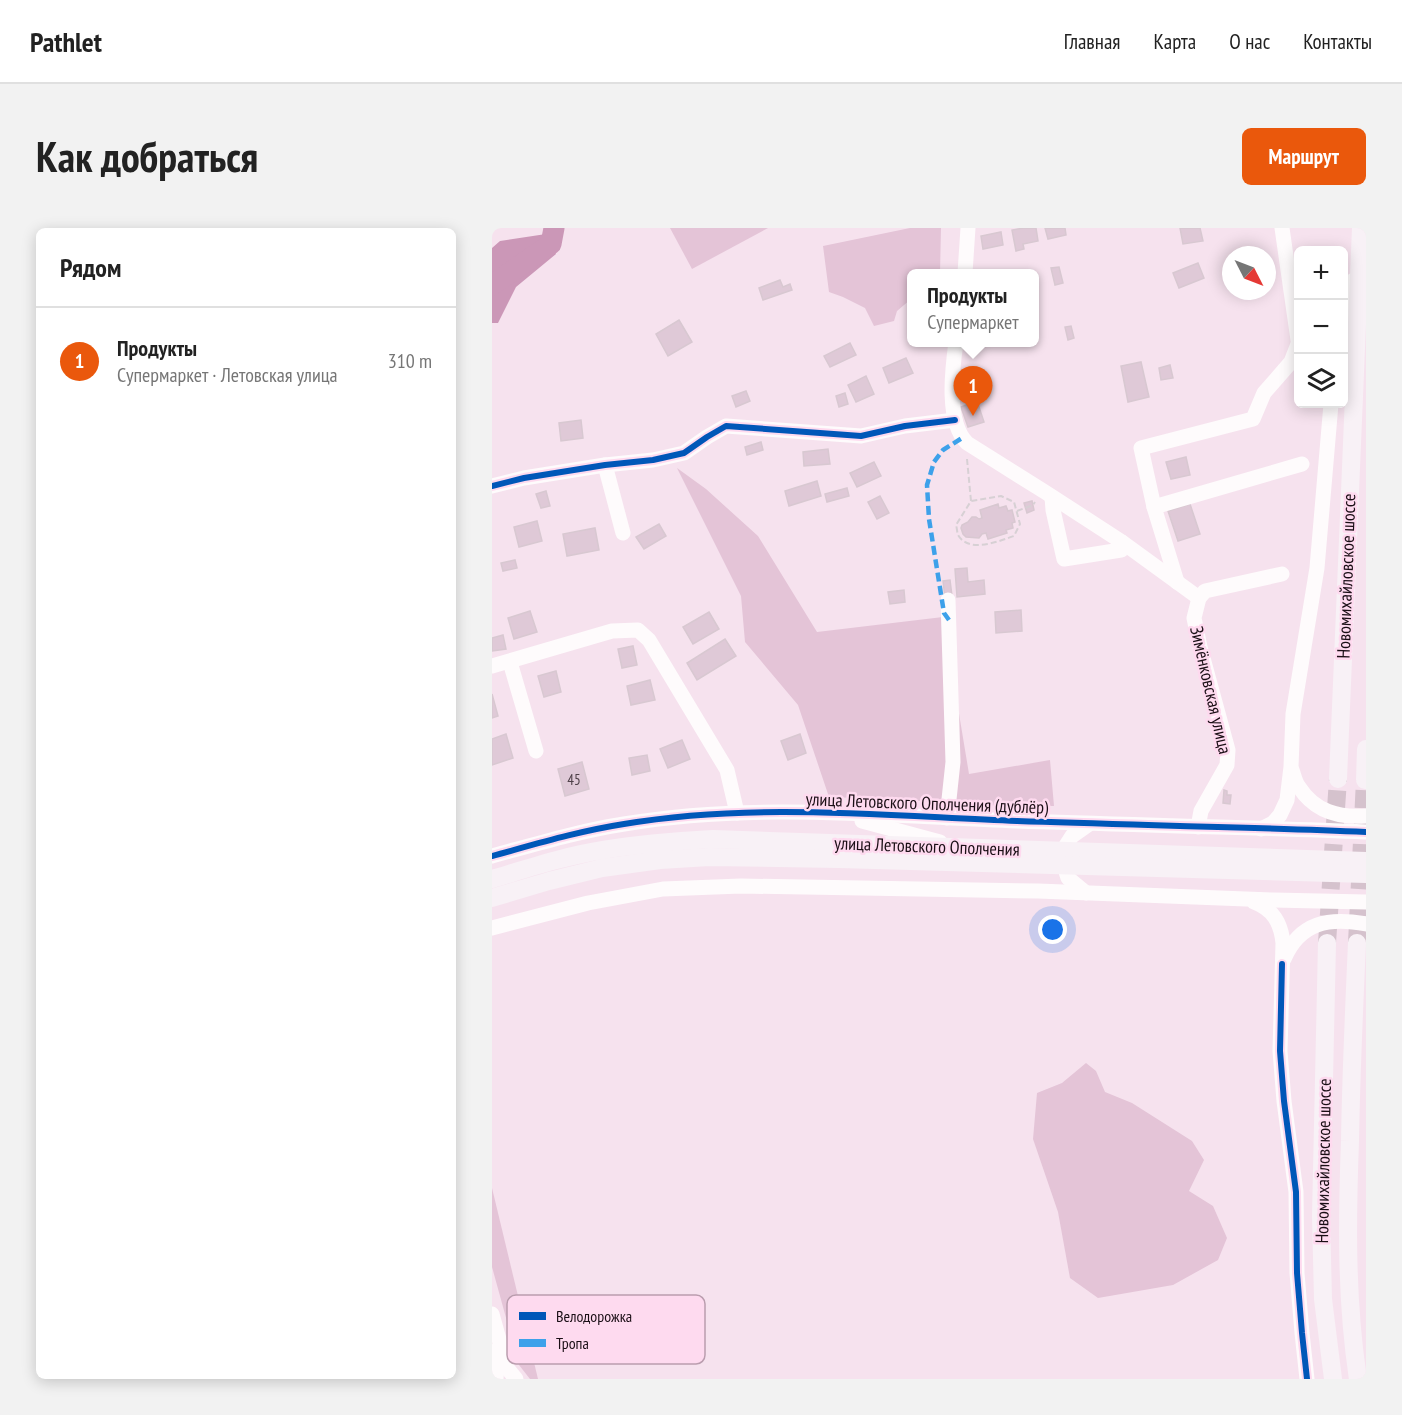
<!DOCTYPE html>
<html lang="ru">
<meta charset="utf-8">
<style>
:root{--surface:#fff;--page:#f2f2f2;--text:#222;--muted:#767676;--line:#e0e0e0;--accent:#ea580c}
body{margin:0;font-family:"PT Sans Narrow",sans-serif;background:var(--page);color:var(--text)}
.controls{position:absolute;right:18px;top:18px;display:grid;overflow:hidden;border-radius:9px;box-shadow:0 3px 15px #0003}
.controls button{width:54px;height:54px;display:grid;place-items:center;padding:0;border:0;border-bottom:2px solid var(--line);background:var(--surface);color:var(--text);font:30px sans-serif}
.compass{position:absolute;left:730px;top:18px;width:54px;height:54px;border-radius:50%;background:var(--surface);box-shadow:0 3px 15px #0003;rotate:132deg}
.you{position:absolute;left:561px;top:702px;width:21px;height:21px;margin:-15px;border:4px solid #fff;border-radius:50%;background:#1a73e8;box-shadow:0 0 0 9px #1a73e833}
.badge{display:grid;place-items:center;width:39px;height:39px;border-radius:50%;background:var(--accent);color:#fff;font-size:20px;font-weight:700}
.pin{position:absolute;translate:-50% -50px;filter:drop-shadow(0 2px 3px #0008)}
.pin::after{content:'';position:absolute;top:32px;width:21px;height:18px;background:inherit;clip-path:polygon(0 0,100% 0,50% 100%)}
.popup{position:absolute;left:415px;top:41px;width:132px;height:78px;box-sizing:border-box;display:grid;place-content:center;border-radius:9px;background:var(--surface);filter:drop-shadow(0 2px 4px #0005);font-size:20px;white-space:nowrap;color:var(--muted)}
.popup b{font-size:22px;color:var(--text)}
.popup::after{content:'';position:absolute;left:50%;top:100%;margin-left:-12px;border:12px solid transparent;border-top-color:var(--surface)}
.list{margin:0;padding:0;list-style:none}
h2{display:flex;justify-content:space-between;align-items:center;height:78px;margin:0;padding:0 24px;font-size:26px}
h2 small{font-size:20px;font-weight:400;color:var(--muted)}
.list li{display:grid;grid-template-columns:39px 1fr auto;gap:18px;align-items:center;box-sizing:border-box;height:108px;padding:0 24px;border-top:2px solid var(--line)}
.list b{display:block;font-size:22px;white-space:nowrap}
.list p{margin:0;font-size:20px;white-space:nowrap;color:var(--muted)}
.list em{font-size:20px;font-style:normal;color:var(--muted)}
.icon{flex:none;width:33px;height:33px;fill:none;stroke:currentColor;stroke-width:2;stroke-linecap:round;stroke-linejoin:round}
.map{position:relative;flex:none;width:874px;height:1151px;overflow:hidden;border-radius:9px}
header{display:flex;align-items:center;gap:36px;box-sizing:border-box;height:84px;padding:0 30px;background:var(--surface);border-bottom:2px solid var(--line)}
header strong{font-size:28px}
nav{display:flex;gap:33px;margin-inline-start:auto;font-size:21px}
.intro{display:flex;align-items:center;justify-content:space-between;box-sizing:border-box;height:144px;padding:0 36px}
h1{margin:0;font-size:42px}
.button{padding:15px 27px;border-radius:9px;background:var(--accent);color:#fff;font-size:21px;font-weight:700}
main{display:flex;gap:36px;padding:0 36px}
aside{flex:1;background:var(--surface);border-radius:9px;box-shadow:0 3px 15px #0003}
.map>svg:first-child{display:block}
.green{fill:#e4c4d7}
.water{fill:#cb97b7}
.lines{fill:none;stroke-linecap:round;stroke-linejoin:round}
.river{stroke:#cb97b7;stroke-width:21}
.building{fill:#dfc9d7;stroke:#d8c8d1;stroke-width:1.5}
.major-tunnel{stroke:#d5c2cd;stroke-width:18;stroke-dasharray:18 9;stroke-linecap:butt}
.path{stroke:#d7d0d4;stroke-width:2;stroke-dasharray:6 3;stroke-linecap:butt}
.minor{stroke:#fefbfc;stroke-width:15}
.major{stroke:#f8f1f6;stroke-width:18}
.quiet{stroke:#3da1ea;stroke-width:4.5;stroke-dasharray:9 4.5;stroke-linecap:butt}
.cycleway-casing{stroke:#fedaef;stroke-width:10}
.cycleway{stroke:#0057b8;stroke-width:6}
.labels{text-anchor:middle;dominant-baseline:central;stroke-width:5;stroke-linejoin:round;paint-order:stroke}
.number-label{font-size:15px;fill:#4e4048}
.street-label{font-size:18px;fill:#1a0e15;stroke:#fedaef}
.key{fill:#fedaef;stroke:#ba9dae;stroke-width:1.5}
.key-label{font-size:16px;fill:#1a0e15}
</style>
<header>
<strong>Pathlet</strong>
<nav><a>Главная</a><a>Карта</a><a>О нас</a><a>Контакты</a></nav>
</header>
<div class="intro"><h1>Как добраться</h1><a class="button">Маршрут</a></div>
<main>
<aside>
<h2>Рядом<small></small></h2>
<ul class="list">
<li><span class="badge">1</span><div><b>Продукты</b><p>Супермаркет · Летовская улица</p></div><em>310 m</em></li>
</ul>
</aside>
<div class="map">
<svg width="874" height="1151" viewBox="0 0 874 1151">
<rect width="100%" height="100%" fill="#f6e2ee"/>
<g class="green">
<polygon points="178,0 276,0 200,41"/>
<polygon points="418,0 449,0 448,45 420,45 419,71 405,83 402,93 382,98 373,80 351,69 337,64 331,18"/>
<polygon points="185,240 214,261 266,308 325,404 451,389 477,546 558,532 562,578 466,577 418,572 337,569 306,477 253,414 249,368"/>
<polygon points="594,835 604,843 613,864 640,875 700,913 712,932 697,963 721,978 735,1010 726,1032 681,1057 606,1070 578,1050 566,984 541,911 545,865 570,855"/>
<polygon points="0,960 46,1151 38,1151 27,1137 0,1039"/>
</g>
<polygon class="water" points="54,6 64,26 24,59 6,95 0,95 0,20 8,13"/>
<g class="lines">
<polyline class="river" points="0,57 59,16 62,0"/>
</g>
<g class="building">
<polygon points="532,0 544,0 546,13 531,16 532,21 524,23 520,2"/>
<polygon points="553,0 573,0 574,7 556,11"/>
<polygon points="688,0 708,0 711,13 691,16"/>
<polygon points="509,4 511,17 491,21 489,8"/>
<polygon points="706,35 712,50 687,60 681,45"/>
<polygon points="567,39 571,55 563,57 559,40"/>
<polygon points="288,52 291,59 298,56 300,62 271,72 267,60"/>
<polygon points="187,92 200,114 176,128 164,106"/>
<polygon points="579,98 582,110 576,112 573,99"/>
<polygon points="358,115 364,127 338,139 332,128"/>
<polygon points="414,130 421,145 397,155 391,140"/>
<polygon points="649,134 657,169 636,174 629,138"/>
<polygon points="678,137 681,150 669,152 667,140"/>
<polygon points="374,148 382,166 364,174 356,157"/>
<polygon points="254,163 258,173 244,179 240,168"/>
<polygon points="353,165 356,176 347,179 344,168"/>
<polygon points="485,173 492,194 476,199 469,179"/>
<polygon points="89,192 91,210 69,213 67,195"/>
<polygon points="269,214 271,222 255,227 253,219"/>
<polygon points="336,221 338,236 312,238 311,224"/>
<polygon points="694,229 698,247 679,251 674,234"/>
<polygon points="382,234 389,248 365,259 358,245"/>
<polygon points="325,253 329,268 297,278 293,263"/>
<polygon points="355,260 357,268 335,274 333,266"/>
<polygon points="54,263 58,278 49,280 44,266"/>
<polygon points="388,268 397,285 385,291 376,274"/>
<polygon points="540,273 542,282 535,285 532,275"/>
<polygon points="506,276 507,280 514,278 516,283 520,282 523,294 520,295 521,300 514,302 515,305 496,311 494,305 490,306 487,310 474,309 471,306 469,300 470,297 476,294 480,289 484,289 487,291 490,290 488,282"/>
<polygon points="698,276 708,306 686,313 676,283"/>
<polygon points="45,293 50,313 27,319 22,299"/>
<polygon points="167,296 174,308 152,321 144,309"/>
<polygon points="103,300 107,322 75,328 71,306"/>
<polygon points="23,332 25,340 11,343 9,335"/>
<polygon points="475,340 476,354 492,352 493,366 465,369 463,341"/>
<polygon points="458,352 460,368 453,370 451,353"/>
<polygon points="412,362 413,374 398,376 396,364"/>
<polygon points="529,382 530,403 504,405 503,384"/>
<polygon points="38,383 45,404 22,411 16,390"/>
<polygon points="217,384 227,401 201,416 191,399"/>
<polygon points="11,407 14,421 0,423 0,410"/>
<polygon points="233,411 244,428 205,452 195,435"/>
<polygon points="141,418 145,437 130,440 126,421"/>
<polygon points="64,443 69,464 52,469 46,448"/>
<polygon points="158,452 163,472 139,477 135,458"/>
<polygon points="0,466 6,488 0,490"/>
<polygon points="14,506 21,530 0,537 0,511"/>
<polygon points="308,506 314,525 296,532 289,513"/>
<polygon points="190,512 198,531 176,540 168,521"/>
<polygon points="155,527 158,543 140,547 137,530"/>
<polygon points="90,534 97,561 73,568 66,541"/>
<polygon points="732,562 735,563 735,567 739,567 738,576 731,575"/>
</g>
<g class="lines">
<g class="major-tunnel">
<polyline points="835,715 846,551"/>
<polyline points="865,715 873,552"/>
</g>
<g class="path">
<path d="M 475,231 L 479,273 L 464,297 C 465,300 465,304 466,307 C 477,326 507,313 522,308 L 528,296 L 522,274 L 509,268 L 479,273"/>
<polyline points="525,283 541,277 543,274"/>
</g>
<g class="minor">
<polyline points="790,0 806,112"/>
<polyline points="473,45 476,0"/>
<polyline points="852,106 860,53"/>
<path d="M 464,114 C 460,143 454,194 475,215 L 553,264 L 630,314 L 707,370"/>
<polyline points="113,237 131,305"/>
<polyline points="0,258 32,250 113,237 161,232 192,225 215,209 234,198 369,208 413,198 463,192"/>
<polyline points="560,269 561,282 572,331 629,322 630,314"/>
<polyline points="662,279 810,236"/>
<polyline points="685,354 662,279 649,220 761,191 772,165 799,134 806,116"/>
<polyline points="18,434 44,523"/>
<polyline points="0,438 120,403 146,402 157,412 235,542 245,585"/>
<path d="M 800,542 C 802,547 803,554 807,559 C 823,584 847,590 874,588"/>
<polyline points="455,590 461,534 456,372"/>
<polyline points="370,593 448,614"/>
<polyline points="706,599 709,583 735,537 736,522 708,419 702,390 707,370 713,363 790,346"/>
<polyline points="769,601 781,595 788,587 795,572 799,539 801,486 825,340 839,176"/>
<path d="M 0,628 C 44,616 87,603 132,596 C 261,574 395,588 525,593 C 642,597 758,599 874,604"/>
<polyline points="594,665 576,650 572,638 571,622 580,608 597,596"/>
<path d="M 762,674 C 781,681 789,695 791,715 L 788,823 L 792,873 L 804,964 L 805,1045 L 810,1105 L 815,1151"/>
<polyline points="0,700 96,675 171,661 249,658 546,663 781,672 874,674"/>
<path d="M 792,731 C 808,694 837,689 874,696"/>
<polyline points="0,1086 15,1140 24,1151"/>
<polyline points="4,1151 6,1121"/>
</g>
<g class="major">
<polyline points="846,551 869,0"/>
<polyline points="873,552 874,521"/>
<path d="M 0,651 C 37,640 73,628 111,622 C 147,616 184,613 221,611 L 874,633"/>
<polyline points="0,670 57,653 110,640 168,632 217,629 347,631 874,646"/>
<polyline points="835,715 829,988 831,1071 841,1151"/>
<path d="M 865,715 C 862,781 859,847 858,913 C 855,992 854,1072 866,1151"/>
</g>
<polyline class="quiet" points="457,392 452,385 437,291 435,257 442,234 451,222 470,210"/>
<g class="cycleway-casing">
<g id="cycleway">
<polyline points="0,258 32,250 113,237 161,232 192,225 215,209 234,198 369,208 413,198 463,192"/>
<path d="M 0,628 C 44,616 87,603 132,596 C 261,574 395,588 525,593 C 642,597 758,599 874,604"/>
<polyline points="790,736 788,823 792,873 804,964 805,1045 810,1105 815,1151"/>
</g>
</g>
<use href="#cycleway" class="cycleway"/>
</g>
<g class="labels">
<g class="number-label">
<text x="82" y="551">45</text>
</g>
<g class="street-label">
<text transform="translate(854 348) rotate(-88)">Новомихайловское шоссе</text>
<text transform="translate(719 462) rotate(77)">Зимёнковская улица</text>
<text transform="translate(435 575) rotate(2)">улица Летовского Ополчения (дублёр)</text>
<text transform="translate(435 618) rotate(2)">улица Летовского Ополчения</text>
<text transform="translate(831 933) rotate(-89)">Новомихайловское шоссе</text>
</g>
</g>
<rect x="15" y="1067" width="198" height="69" rx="9" class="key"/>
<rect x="27" y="1084" width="27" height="8" fill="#0057b8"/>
<rect x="27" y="1111" width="27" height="8" fill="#3da1ea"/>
<g class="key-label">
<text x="64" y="1094">Велодорожка</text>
<text x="64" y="1121">Тропа</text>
</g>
</svg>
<div class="controls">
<button>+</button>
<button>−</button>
<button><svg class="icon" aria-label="layers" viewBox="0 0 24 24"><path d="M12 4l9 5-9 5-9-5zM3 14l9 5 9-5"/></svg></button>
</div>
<svg class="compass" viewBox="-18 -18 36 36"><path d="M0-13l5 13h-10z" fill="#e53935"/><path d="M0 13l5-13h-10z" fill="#767676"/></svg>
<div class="you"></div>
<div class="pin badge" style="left:481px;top:188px">1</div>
<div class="popup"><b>Продукты</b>Супермаркет</div>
</div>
</main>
